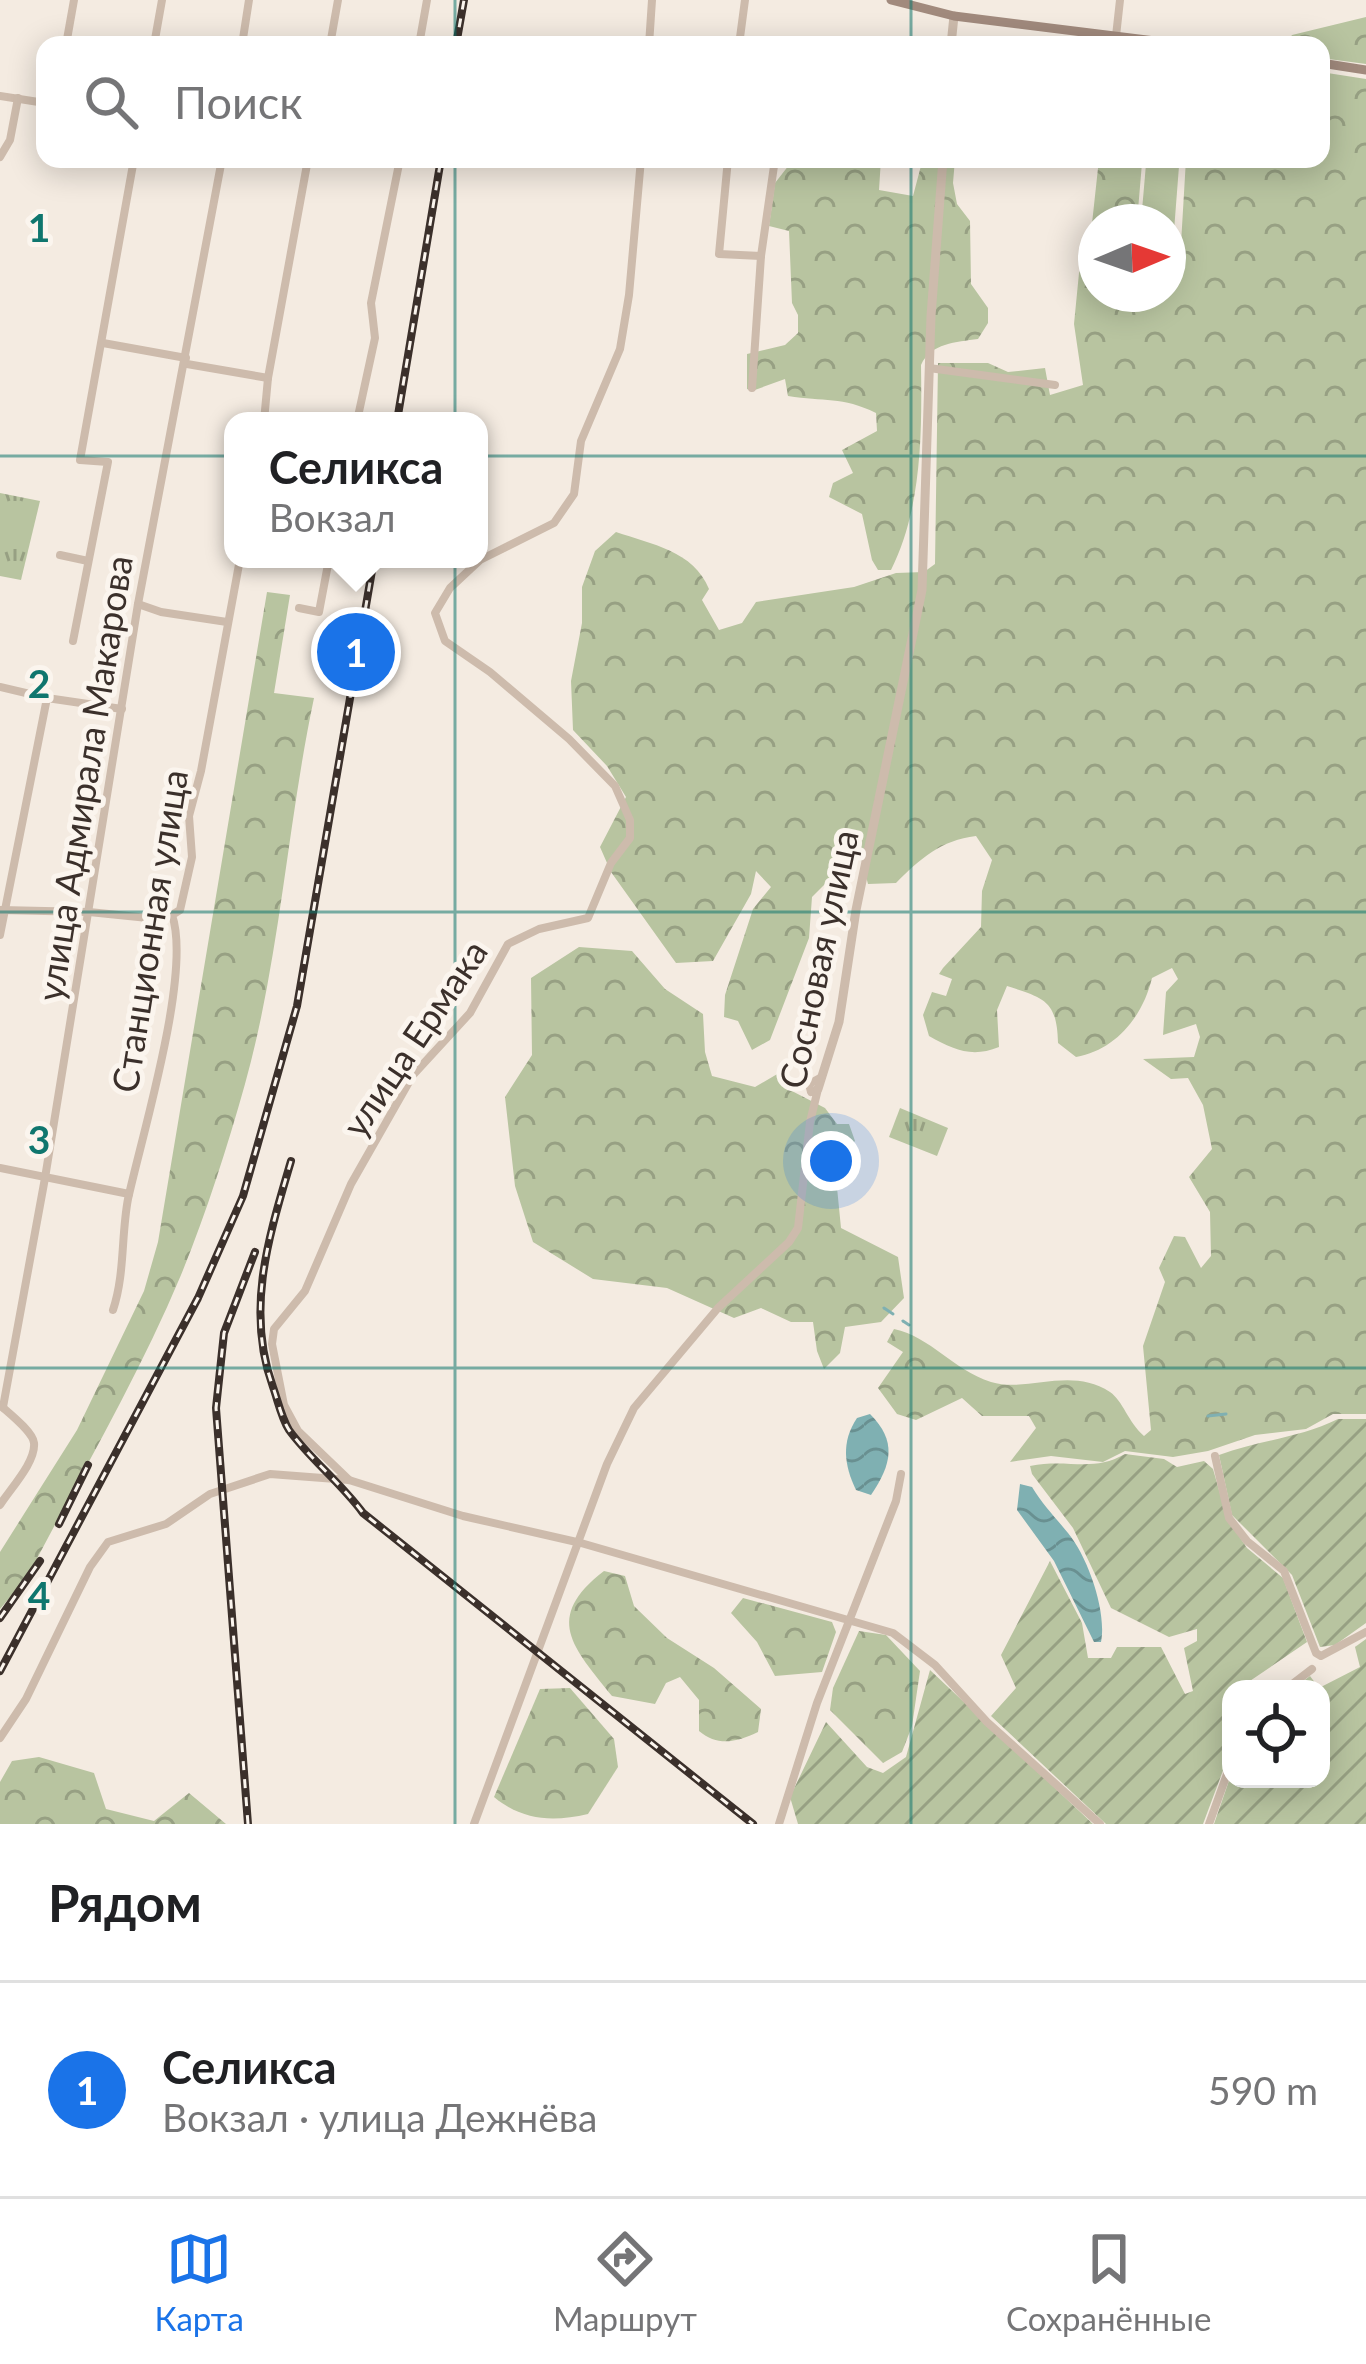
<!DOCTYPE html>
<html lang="ru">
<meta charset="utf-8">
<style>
:root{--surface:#fff;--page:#f2f2f2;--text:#202124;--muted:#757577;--line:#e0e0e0;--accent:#1a73e8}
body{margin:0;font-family:Lato,sans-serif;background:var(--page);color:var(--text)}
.controls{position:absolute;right:36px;bottom:36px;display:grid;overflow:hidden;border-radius:24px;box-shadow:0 6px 30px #0003}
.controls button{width:108px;height:108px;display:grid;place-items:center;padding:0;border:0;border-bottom:3px solid var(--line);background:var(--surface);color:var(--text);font:60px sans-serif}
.compass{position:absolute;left:1078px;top:204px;width:108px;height:108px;border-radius:50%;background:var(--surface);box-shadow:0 6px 30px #0003;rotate:88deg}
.you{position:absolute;left:831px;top:1161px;width:42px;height:42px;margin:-30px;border:9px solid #fff;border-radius:50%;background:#1a73e8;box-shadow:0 0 0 18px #1a73e833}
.badge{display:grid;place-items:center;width:78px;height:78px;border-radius:50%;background:var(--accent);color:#fff;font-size:39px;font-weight:700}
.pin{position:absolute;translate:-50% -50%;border:6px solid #fff;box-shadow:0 3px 12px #0006}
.popup{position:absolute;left:224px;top:412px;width:264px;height:156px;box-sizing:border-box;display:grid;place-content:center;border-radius:24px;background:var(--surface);filter:drop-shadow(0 3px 9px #0005);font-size:39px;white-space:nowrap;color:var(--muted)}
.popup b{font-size:45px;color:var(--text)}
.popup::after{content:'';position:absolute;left:50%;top:100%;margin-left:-24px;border:24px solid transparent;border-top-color:var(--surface)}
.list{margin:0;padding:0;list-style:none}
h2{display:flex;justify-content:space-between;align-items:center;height:156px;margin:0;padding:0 48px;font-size:51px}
h2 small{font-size:39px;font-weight:400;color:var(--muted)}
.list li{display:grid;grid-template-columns:78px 1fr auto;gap:36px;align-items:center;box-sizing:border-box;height:216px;padding:0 48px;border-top:3px solid var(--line)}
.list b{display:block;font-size:45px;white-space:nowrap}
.list p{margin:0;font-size:39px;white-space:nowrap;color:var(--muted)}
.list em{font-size:39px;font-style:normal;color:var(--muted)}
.icon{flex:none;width:66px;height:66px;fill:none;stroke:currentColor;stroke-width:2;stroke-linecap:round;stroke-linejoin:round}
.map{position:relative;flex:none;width:1366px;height:1824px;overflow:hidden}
.search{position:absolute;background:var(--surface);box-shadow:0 6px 30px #0003;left:36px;right:36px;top:36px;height:132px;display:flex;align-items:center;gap:30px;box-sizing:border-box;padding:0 42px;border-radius:24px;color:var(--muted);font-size:45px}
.sheet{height:372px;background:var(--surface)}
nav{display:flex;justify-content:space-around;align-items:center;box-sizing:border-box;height:168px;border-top:3px solid var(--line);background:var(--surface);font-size:33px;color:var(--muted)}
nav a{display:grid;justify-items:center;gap:6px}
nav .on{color:var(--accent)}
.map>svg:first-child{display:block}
.grass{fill:#b8c4a0}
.forest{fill:url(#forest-crowns)}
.park{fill:url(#park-tufts)}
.garden{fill:url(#garden-furrows)}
.water{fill:url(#water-waves)}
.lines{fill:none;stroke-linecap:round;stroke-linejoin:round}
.stream{stroke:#7fb0b2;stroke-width:3}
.minor{stroke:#cdbbac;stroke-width:8}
.tertiary{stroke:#cdbbac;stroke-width:9}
.secondary{stroke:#a18a7d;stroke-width:9}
.rail-casing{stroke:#3b302b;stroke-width:8}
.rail{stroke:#fbf5ee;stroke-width:3;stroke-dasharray:9;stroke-linecap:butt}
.grid{fill:none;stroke:#0f766e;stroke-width:3;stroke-opacity:0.55}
.labels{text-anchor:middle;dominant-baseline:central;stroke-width:10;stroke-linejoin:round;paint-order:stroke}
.street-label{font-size:36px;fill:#3b302b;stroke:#fbf5ee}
.grid-label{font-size:39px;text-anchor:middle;font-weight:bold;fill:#0f766e;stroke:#fbf5ee;stroke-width:10;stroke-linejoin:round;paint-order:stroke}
</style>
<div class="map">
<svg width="1366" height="1824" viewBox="0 0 1366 1824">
<defs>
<pattern id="forest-crowns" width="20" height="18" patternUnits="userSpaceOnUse" patternTransform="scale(3)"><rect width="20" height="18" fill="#b8c4a0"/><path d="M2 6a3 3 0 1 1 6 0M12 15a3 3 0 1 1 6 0" fill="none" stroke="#97a083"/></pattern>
<pattern id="park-tufts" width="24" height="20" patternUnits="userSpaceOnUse" patternTransform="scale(3)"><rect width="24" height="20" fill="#b8c4a0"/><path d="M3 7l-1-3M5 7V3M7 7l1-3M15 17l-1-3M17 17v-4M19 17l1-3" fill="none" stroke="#97a083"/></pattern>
<pattern id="garden-furrows" width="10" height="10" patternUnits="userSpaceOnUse" patternTransform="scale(3)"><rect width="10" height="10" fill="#b8c4a0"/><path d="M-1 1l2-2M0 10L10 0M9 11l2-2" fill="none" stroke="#97a083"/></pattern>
<pattern id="water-waves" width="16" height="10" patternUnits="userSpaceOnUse" patternTransform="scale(3)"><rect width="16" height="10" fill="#7fb0b2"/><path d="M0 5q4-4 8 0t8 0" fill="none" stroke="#699091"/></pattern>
</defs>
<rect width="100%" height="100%" fill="#f4ebe1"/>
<polygon class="grass" points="1146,164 1179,166 1172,257 1168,257 1168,222 1141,222"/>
<g class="forest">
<polygon points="1366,17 1366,64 1321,58 1321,45 1285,45 1292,35"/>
<path d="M 1321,72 L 1366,79 L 1366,1414 L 1333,1414 L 1306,1429 L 1255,1435 L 1208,1451 L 1173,1457 L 1125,1451 L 1103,1462 L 1051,1456 L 1010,1462 L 1036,1428 L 1029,1416 L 982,1416 L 962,1398 L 916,1420 L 897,1414 L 878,1388 L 903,1352 L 887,1342 L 894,1329 C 931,1337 953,1370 991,1382 C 1028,1393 1070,1366 1110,1392 C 1123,1401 1128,1422 1144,1436 L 1151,1430 L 1143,1346 L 1165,1282 L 1159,1268 L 1174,1236 L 1185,1237 L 1201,1268 L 1211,1256 L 1210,1212 L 1189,1177 L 1212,1149 L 1203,1105 L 1188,1078 L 1171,1079 L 1143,1059 L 1194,1057 L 1200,1037 L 1196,1024 L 1163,1035 L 1166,992 L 1178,979 L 1172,968 L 1152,978 C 1143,1016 1116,1050 1076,1057 L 1058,1043 C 1057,1000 1044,998 1007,986 L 997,1010 L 999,1047 C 972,1058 954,1050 929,1036 L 923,1015 L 932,992 L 946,996 L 952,979 L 939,974 L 943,968 L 981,927 L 982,891 L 992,860 L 976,836 C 941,840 920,859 896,883 L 868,884 L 861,858 L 844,865 L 812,897 L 809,938 L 770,1040 L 752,1050 L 738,1021 L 724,1017 L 725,995 L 753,909 L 771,887 L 756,871 L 751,894 L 713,961 L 676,963 L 611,872 L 600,847 L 626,797 L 607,766 L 573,730 L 571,681 L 582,623 L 582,587 L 595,551 L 616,532 C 651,544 694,551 709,589 L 702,600 L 719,630 L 742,623 L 756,602 L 854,587 L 896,573 L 924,572 L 935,564 L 938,363 L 988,363 L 1008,372 L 1045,368 L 1050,395 L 1083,385 L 1074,324 L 1079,273 L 1089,251 L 1099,159 L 1142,163 L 1137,222 L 1096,222 L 1096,294 L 1168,294 L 1168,261 L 1180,261 L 1186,159 L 1321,159 Z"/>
<path d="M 835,159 L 881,159 L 879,190 L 913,196 L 922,162 L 955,159 L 953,183 L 957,204 L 970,221 L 971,284 L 988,308 L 988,323 L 978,339 C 956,342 931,343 921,365 C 922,433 922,508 891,570 L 878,570 L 872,560 L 862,514 L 829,497 L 833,483 L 853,473 L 842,450 L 877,431 L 876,413 C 842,396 824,402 788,396 L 785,379 L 752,391 L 747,389 L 747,354 L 785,345 L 798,333 L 798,315 L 792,303 L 789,231 L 769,226 L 775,183 L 789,165 L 826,166 Z"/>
<path d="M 267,592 L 290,595 L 274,693 L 314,698 C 287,826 280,958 245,1084 C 227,1148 206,1214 181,1275 C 138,1378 79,1477 28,1576 L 0,1609 L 0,1552 L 77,1430 L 144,1291 L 158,1242 Z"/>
<polygon points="579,947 632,951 665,989 703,1014 705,1052 712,1076 755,1087 779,1073 788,1089 825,1108 837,1124 849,1124 855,1141 834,1157 841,1228 898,1257 904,1298 881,1322 845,1327 840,1353 824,1369 817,1351 813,1322 791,1322 761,1308 734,1318 667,1288 593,1279 533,1242 515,1186 505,1097 532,1055 531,978"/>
<path d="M 604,1571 L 625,1576 L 634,1606 L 667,1638 L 714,1668 L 761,1709 L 758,1732 C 737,1742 718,1747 699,1731 L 699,1700 L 680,1677 L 666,1683 L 655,1704 L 612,1696 C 573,1647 543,1618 604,1571 Z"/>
<polygon points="743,1598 832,1622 836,1632 822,1672 775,1676 757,1642 731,1613"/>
<polygon points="859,1631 886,1635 920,1671 912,1726 902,1752 883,1763 830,1710 833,1688"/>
<path d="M 570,1688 L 614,1739 L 618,1767 L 588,1814 C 553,1822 523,1821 494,1797 L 540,1689 Z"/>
<polygon points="39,1757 94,1773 106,1809 154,1821 189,1793 226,1824 0,1824 0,1782 12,1761"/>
</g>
<g class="park">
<polygon points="0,493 40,501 21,580 0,576"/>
<polygon points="900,1108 948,1128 937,1156 889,1137"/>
</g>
<g class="garden">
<path d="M 1338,1419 L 1366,1419 L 1366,1623 L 1335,1645 L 1320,1647 L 1292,1575 L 1232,1515 L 1219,1455 C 1259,1440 1300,1438 1338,1419 Z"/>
<path d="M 1125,1454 L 1164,1459 L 1177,1467 L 1204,1461 L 1213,1469 L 1227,1518 L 1247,1548 L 1283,1578 L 1307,1642 L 1244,1685 L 1231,1689 L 1231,1749 L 1203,1824 L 1106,1824 L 991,1716 L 1016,1688 L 1001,1655 L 1050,1561 L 1082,1623 L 1088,1658 L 1111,1658 L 1117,1647 L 1161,1647 L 1185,1694 L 1193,1691 L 1184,1648 L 1197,1641 L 1197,1629 L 1169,1637 L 1111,1608 L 1073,1528 L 1032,1474 L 1030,1466 C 1068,1458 1092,1473 1125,1454 Z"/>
<polygon points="1366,1639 1366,1824 1214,1824 1231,1775 1231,1779 1321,1779 1321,1689 1293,1689 1310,1676 1319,1688 1360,1667 1355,1647"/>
<polygon points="930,1670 1093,1824 798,1824 790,1797 826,1722 867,1767 883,1773 906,1757"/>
</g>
<g class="water">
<path d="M 870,1414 C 897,1441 892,1464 871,1495 L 856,1490 C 844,1465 841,1442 857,1418 Z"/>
<path d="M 1020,1484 L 1032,1487 C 1043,1505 1055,1517 1068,1533 C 1088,1557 1107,1612 1101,1642 L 1094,1642 L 1054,1561 L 1017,1510 Z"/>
</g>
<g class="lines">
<g class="stream">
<polyline points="884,1308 893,1314"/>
<polyline points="903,1321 909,1325"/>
<polyline points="1208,1416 1226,1414"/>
</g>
<g class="minor">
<polyline points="1116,36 1120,0"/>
<polyline points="66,45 74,0"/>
<polyline points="154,45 162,0"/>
<polyline points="242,45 249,0"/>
<polyline points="330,45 338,0"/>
<polyline points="419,45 427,0"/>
<polyline points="649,45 652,0"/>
<polyline points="739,45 745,0"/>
<polyline points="875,45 951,44"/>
<polyline points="0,96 45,103"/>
<polyline points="0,157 10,140 18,98"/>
<polyline points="728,159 719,254 761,256"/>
<polyline points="103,343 186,358"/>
<polyline points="187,364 268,378"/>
<polyline points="929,368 1055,385"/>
<polyline points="752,388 761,256 775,159"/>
<polyline points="264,421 268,378 308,159"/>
<polyline points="357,421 375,338 371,303 400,159"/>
<polyline points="60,555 88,561"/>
<polyline points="138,604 161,612 227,622"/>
<polyline points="299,608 319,612 329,559"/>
<polyline points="73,641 108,462 80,460 134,159"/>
<polyline points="0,687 47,698 122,709"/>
<polyline points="1,910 89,912 148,918 172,915"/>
<polyline points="0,935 47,698"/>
<polyline points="0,1168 129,1194"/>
<path d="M 113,1310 C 125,1274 121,1236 128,1199 C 142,1135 192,972 172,915 L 180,910 L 192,857 L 189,816 L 201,771 L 240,559"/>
<polyline points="3,1407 45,1178 138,604 222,159"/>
<polyline points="1215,1456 1229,1518 1247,1541 1284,1571 1316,1653 1321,1656 1366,1632"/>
<polyline points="349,1480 298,1431 284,1405 272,1344 274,1329 305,1291 351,1184 413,1075 470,1013 508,944 539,929 588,918 611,863 630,838 630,820 615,786 569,739 490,672 445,641 435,613 450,588 480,560 554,523 574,494 581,441 620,349 629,295 641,159"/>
<path d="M 0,1505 C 10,1489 36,1462 34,1443 C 33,1432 10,1414 1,1406"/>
<polyline points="1286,1689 1312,1669"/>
<polyline points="0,1738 26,1699 90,1567 108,1542 166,1524 210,1494 270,1474 349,1480 463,1516 581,1543 893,1633 935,1665 987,1722 1100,1824"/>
<polyline points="474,1824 607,1464 634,1408 718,1308 789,1242 798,1228 810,1122 818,1089 811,1092 809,1084 820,1078"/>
<polyline points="779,1824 817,1703 896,1501 901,1474"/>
<polyline points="1209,1824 1231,1763"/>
</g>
<g class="tertiary">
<polyline points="951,45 954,16"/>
<polyline points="818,1089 839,1022 856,910 922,590 931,316 943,159"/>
</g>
<g class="secondary">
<polyline points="891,0 954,16 1187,45"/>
<polyline points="1321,63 1366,70"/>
</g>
<g class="rail-casing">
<g id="rail">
<polyline points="456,45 464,0"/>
<polyline points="397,421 441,159"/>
<path d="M 291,1161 C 269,1236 245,1310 273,1387 C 278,1401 281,1417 289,1430 C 310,1459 340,1482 363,1513 L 753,1824"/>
<polyline points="59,1524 88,1465"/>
<polyline points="0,1618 40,1561"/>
<polyline points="0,1671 198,1298 243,1196 297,1006 374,559"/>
<polyline points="248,1824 216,1408 224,1333 255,1252"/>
</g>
</g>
<use href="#rail" class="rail"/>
</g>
<path class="grid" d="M 455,0 L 455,45M 911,0 L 911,45M 455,159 L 455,1824M 911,159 L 911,1824M 0,456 L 1366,456M 0,912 L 1366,912M 0,1368 L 1366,1368"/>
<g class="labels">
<g class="street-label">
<text transform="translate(84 778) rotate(-81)">улица Адмирала Макарова</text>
<text transform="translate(149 931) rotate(-81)">Станционная улица</text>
<text transform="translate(818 959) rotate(-78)">Сосновая улица</text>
<text transform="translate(414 1038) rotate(-56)">улица Ермака</text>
</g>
</g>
<g class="grid-label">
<text x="39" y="242">1</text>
<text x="39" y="698">2</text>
<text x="39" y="1154">3</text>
<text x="39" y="1610">4</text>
</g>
</svg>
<div class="controls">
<button><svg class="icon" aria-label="locate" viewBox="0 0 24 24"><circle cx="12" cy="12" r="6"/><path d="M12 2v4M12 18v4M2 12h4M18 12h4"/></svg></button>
</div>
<svg class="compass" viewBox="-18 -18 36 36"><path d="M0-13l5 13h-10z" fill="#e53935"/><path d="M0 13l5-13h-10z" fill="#757577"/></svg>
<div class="you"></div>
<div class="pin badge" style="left:356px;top:652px">1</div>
<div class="popup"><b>Селикса</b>Вокзал</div>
<div class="search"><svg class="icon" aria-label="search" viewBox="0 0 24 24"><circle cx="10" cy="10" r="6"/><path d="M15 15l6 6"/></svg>Поиск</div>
</div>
<section class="sheet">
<h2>Рядом<small></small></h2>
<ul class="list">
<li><span class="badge">1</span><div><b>Селикса</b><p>Вокзал · улица Дежнёва</p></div><em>590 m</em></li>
</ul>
</section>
<nav>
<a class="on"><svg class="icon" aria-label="map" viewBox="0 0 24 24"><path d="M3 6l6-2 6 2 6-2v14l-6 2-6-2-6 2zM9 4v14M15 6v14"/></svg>Карта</a>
<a><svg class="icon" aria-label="directions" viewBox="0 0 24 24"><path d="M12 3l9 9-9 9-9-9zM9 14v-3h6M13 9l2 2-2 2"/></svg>Маршрут</a>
<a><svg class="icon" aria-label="saved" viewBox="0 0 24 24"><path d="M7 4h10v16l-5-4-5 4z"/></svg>Сохранённые</a>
</nav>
